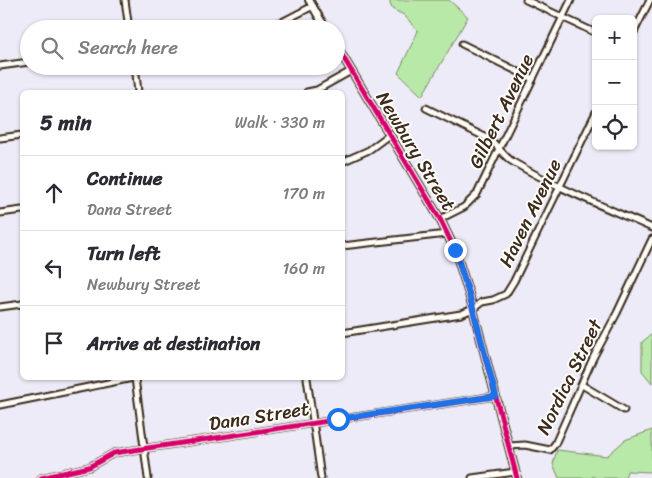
<!DOCTYPE html>
<meta charset="utf-8">
<style>
:root{--surface:#fff;--page:#f7f7f7;--text:#2b2b33;--muted:#7c7c81;--line:#e1e1e2}
body{margin:0;font-family:Sriracha,sans-serif;background:var(--page);color:var(--text)}
.controls{position:absolute;right:15px;top:15px;display:grid;overflow:hidden;border-radius:8px;box-shadow:0 1px 4px #0004}
.controls button{width:45px;height:45px;display:grid;place-items:center;padding:0;border:0;border-bottom:1px solid var(--line);background:var(--surface);color:var(--text);font:25px sans-serif}
.stop{position:absolute;width:15px;height:15px;margin:-11px;border:4px solid #1a73e8;border-radius:50%;background:#fff}
.stop.end{background:#1a73e8;border-color:#fff;box-shadow:0 1px 5px #0008}
.list{margin:0;padding:0;list-style:none}
h2{display:flex;justify-content:space-between;align-items:center;height:65px;margin:0;padding:0 20px;font-size:21px}
h2 small{font-size:16px;font-weight:400;color:var(--muted)}
.list li{display:grid;grid-template-columns:32px 1fr auto;gap:15px;align-items:center;box-sizing:border-box;height:75px;padding:0 20px;border-top:1px solid var(--line)}
.list b{display:block;font-size:19px;white-space:nowrap}
.list p{margin:0;font-size:16px;white-space:nowrap;color:var(--muted)}
.list em{font-size:16px;font-style:normal;color:var(--muted)}
.icon{flex:none;width:28px;height:28px;fill:none;stroke:currentColor;stroke-width:2;stroke-linecap:round;stroke-linejoin:round}
.map{position:relative;flex:none;width:652px;height:478px;overflow:hidden}
.search{position:absolute;background:var(--surface);box-shadow:0 1px 4px #0004;left:20px;top:20px;width:325px;height:55px;display:flex;align-items:center;gap:12px;box-sizing:border-box;padding:0 18px;border-radius:28px;color:var(--muted);font-size:19px}
.panel{position:absolute;background:var(--surface);box-shadow:0 1px 4px #0004;left:20px;top:90px;width:325px;height:290px;border-radius:8px}
.map>svg:first-child{display:block}
.green{fill:#b8e9a9;stroke:#7a8a64}
.lines{fill:none;stroke-linecap:round;stroke-linejoin:round}
.minor-casing{stroke:#3b2a1e;stroke-width:9}
.tertiary-casing{stroke:#3b2a1e;stroke-width:10}
.minor{stroke:#fdfcf7;stroke-width:5}
.tertiary{stroke:#fdfcf7;stroke-width:6}
.cycleway-casing{stroke:#fdfcf7;stroke-width:8}
.cycleway{stroke:#d6006c;stroke-width:5}
.route{stroke:#1a73e8;stroke-width:6}
.labels{text-anchor:middle;dominant-baseline:central;stroke-width:4;stroke-linejoin:round;paint-order:stroke}
.street-label{font-size:19px;fill:#3b2a1e;stroke:#fdfcf7}
</style>
<div class="map">
<svg width="652" height="478" viewBox="0 0 652 478">
<rect width="100%" height="100%" fill="#ecebf7"/>
<filter id="ink" filterUnits="userSpaceOnUse"><feTurbulence type="fractalNoise" baseFrequency=".02" numOctaves="2"/><feDisplacementMap in="SourceGraphic" scale="10" xChannelSelector="R" yChannelSelector="G"/><feConvolveMatrix kernelMatrix="1 2 1 2 8 2 1 2 1" color-interpolation-filters="sRGB"/></filter>
<g filter="url(#ink)">
<g class="green">
<polygon points="389,0 449,0 468,17 422,96 398,73 418,31 404,15 392,9"/>
<polygon points="652,334 652,383 642,371 642,342"/>
<polygon points="652,430 652,472 627,471 625,478 596,478 593,476 591,478 559,478 553,464 557,450 607,456 625,440"/>
</g>
<g class="lines">
<g class="minor-casing">
<g id="minor">
<polyline points="125,0 129,29"/>
<polyline points="526,0 596,33"/>
<polyline points="252,29 282,22 313,6"/>
<polyline points="633,34 650,0"/>
<polyline points="462,44 533,79"/>
<polyline points="0,66 29,62"/>
<polyline points="135,66 138,92"/>
<polyline points="307,92 317,90 351,71"/>
<path d="M 426,108 L 489,139 C 498,145 503,156 513,162 C 557,188 605,207 652,228"/>
<polyline points="0,138 22,135"/>
<polyline points="342,162 369,150 389,135"/>
<polyline points="0,213 22,210"/>
<polyline points="440,219 464,207 477,194 571,0"/>
<polyline points="342,246 447,234"/>
<polyline points="0,307 22,304"/>
<polyline points="342,333 461,314 473,309 482,302 493,300 506,294 514,281 596,112"/>
<polyline points="135,378 148,478"/>
<polyline points="307,378 321,478"/>
<polyline points="582,385 624,410"/>
<polyline points="0,405 133,378"/>
<polyline points="509,446 525,445 550,450 555,444 593,358 617,313 652,239"/>
<polyline points="41,478 89,467 114,453 496,396"/>
<polyline points="472,478 515,472"/>
</g>
</g>
<g class="tertiary-casing">
<g id="tertiary">
<polyline points="309,0 326,29"/>
<polyline points="336,45 440,219 455,250 469,294 517,478"/>
</g>
</g>
<use href="#minor" class="minor"/>
<use href="#tertiary" class="tertiary"/>
<g class="cycleway-casing">
<g id="cycleway">
<polyline points="336,45 440,219 455,250 469,294 517,478"/>
<polyline points="41,478 89,467 114,453 496,396"/>
</g>
</g>
<use href="#cycleway" class="cycleway"/>
</g>
</g>
<g class="lines" filter="url(#ink)">
<polyline class="route" points="338,419 496,396 469,294 455,250"/>
</g>
<g class="labels">
<g class="street-label">
<text transform="translate(501 111) rotate(-64)">Gilbert Avenue</text>
<text transform="translate(416 151) rotate(59)">Newbury Street</text>
<text transform="translate(530 213) rotate(-64)">Haven Avenue</text>
<text transform="translate(569 377) rotate(-64)">Nordica Street</text>
<text transform="translate(259 416) rotate(-9)">Dana Street</text>
</g>
</g>
</svg>
<div class="controls">
<button>+</button>
<button>−</button>
<button><svg class="icon" aria-label="locate" viewBox="0 0 24 24"><circle cx="12" cy="12" r="6"/><path d="M12 2v4M12 18v4M2 12h4M18 12h4"/></svg></button>
</div>
<div class="stop" style="left:338px;top:419px"></div>
<div class="stop end" style="left:455px;top:250px"></div>
<div class="search"><svg class="icon" aria-label="search" viewBox="0 0 24 24"><circle cx="10" cy="10" r="6"/><path d="M15 15l6 6"/></svg>Search here</div>
<section class="panel">
<h2>5 min<small>Walk · 330 m</small></h2>
<ul class="list">
<li><svg class="icon" aria-label="ahead" viewBox="0 0 24 24"><path d="M12 20V5M6 11l6-6 6 6"/></svg><div><b>Continue</b><p>Dana Street</p></div><em>170 m</em></li>
<li><svg class="icon" aria-label="left" viewBox="0 0 24 24"><path d="M17 20v-9H6M10 6l-5 5 5 5"/></svg><div><b>Turn left</b><p>Newbury Street</p></div><em>160 m</em></li>
<li><svg class="icon" aria-label="arrive" viewBox="0 0 24 24"><path d="M6 21V4h12l-3 4 3 4H6"/></svg><div><b>Arrive at destination</b></div></li>
</ul>
</section>
</div>
